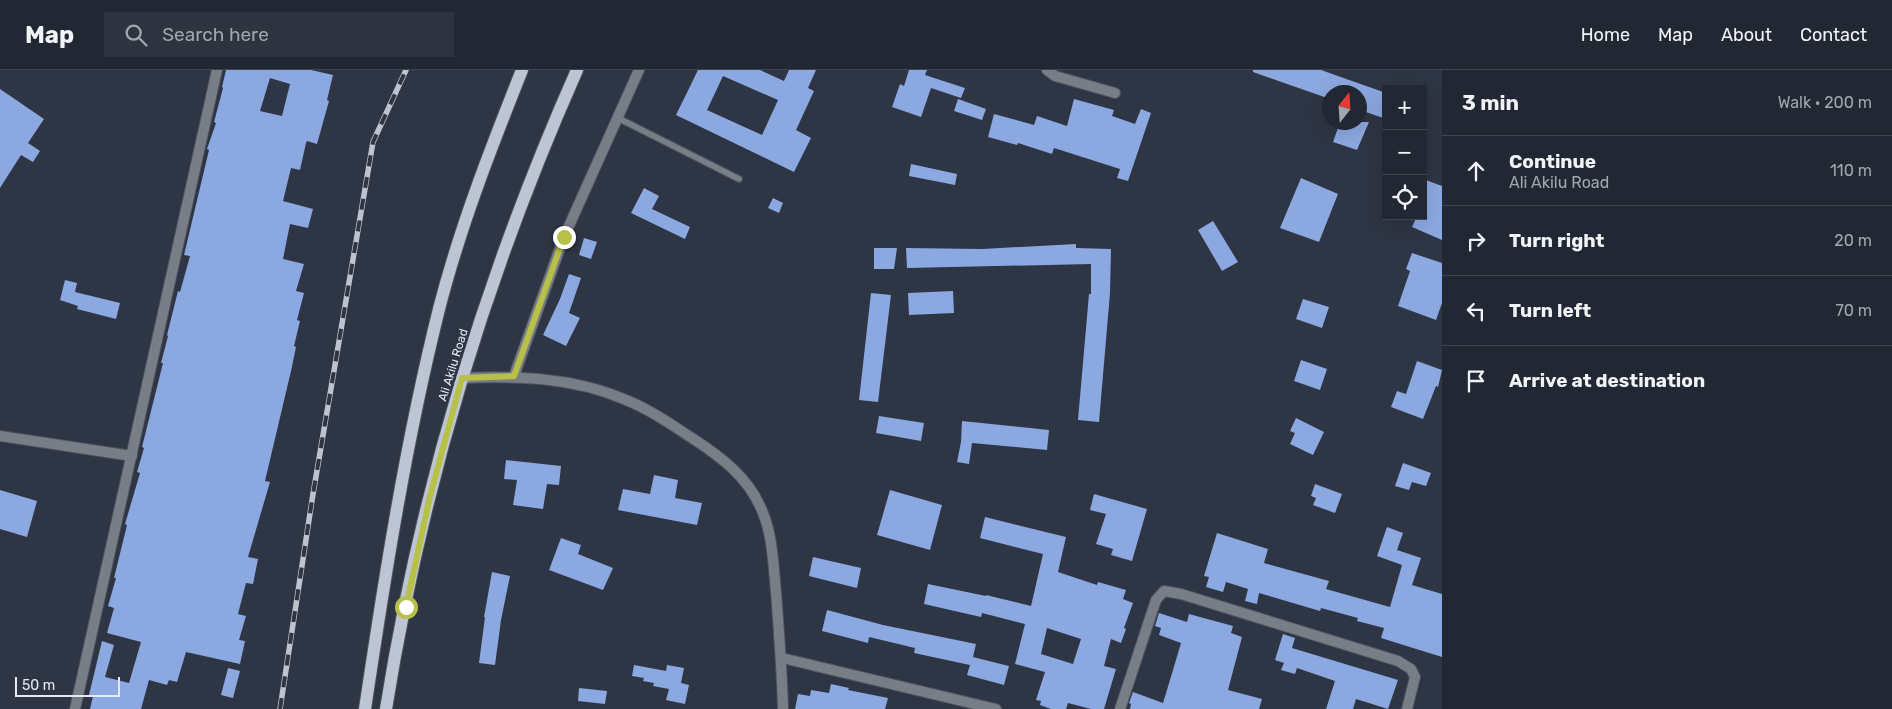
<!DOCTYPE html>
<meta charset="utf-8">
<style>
:root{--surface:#222833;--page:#2e343f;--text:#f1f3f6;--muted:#a2a6ac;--line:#3f444e}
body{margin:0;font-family:Rubik,sans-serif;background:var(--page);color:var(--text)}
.controls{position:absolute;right:15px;top:15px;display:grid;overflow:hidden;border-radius:0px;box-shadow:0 5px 20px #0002}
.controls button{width:45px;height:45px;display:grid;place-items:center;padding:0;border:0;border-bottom:1px solid var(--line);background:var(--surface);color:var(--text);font:25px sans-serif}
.compass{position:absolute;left:1322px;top:15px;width:45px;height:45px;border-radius:50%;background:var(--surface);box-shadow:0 5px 20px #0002;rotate:17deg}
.scale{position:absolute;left:15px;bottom:12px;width:105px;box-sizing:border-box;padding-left:5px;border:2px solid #e4e9f2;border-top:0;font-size:14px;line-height:18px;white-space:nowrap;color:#e4e9f2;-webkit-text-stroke:4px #2e3544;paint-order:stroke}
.stop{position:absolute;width:15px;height:15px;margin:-11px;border:4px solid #b7c148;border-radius:50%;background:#fff}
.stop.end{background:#b7c148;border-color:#fff;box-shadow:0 1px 5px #0008}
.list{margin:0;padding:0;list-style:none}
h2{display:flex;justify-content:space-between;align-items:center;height:65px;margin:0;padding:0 20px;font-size:21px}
h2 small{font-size:16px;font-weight:400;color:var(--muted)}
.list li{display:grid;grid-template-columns:32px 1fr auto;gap:15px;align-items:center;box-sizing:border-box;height:70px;padding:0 20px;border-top:1px solid var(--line)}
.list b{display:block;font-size:19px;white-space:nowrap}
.list p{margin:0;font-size:16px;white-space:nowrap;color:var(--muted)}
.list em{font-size:16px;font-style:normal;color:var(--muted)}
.icon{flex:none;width:28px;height:28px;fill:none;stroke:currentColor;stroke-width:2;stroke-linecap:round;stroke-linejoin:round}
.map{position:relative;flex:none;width:1442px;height:639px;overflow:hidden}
header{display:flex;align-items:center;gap:30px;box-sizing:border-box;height:70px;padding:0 25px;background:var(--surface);border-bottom:1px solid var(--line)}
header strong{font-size:24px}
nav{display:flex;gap:28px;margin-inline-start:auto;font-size:18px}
.search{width:350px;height:45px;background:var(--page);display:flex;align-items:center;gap:12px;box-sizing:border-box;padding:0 18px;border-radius:0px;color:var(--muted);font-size:19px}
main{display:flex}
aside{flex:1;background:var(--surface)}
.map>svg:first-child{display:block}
.building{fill:#8ca8e1;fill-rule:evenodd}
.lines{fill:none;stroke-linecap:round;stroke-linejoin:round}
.lane-casing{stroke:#4b5260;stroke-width:8}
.street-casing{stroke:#4b5260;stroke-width:12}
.primary-casing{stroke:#4b5260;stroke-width:14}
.lane{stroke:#797d85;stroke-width:5.5}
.street{stroke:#797d85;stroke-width:10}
.primary{stroke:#bdc5d4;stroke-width:12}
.rail-casing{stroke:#bec4ce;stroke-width:5.5}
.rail{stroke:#2e3544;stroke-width:4;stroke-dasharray:11;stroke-linecap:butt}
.route{stroke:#b7c148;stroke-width:6}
.labels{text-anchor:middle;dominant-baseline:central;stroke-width:5;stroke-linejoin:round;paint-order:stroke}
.street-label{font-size:12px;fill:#e4e9f2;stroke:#2e3544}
</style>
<header>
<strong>Map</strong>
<div class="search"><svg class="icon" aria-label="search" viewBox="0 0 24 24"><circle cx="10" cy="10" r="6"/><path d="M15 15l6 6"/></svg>Search here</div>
<nav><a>Home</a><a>Map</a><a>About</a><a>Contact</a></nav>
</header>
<main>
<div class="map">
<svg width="1442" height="639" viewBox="0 0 1442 639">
<rect width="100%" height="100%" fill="#2e3544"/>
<g class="building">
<path d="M 226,0 L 311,0 L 333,5 L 327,30 L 329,31 L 317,74 L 307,71 L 306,73 L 300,100 L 291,98 L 283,131 L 313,139 L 308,158 L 290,154 L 283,189 L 304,194 L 296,221 L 304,223 L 297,250 L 300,251 L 294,276 L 296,277 L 291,301 L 265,411 L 270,412 L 248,487 L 258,489 L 253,514 L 246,513 L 238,544 L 246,546 L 239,570 L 245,571 L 240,594 L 186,582 L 177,612 L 169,610 L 167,615 L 149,610 L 141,639 L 90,639 L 93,626 L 89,625 L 102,571 L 114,575 L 105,607 L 129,613 L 141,572 L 107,563 L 114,538 L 108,536 L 116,508 L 114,508 L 127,455 L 125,454 L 140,403 L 137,402 L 144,378 L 142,377 L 163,293 L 161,293 L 168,266 L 167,265 L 178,221 L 180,222 L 190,186 L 184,185 L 209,80 L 207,79 L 216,53 L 214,52 L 223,18 L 222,17 ZM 270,8 L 290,14 L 282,46 L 260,41 Z"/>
<path d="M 698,0 L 760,0 L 784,11 L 789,0 L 816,0 L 808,18 L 814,21 L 796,60 L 811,68 L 794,102 L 676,45 ZM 723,6 L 778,30 L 762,65 L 707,40 Z"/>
<polygon points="909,0 927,0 925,5 965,18 961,28 931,18 921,47 892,37 900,14 904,16"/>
<polygon points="1253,0 1321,0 1386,23 1386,49 1360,40 1360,22 1330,22 1330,29 1253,2"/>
<polygon points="0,19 44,49 28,73 40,81 33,92 21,85 0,118"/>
<polygon points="958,29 986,39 982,50 954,41"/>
<polygon points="1074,29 1114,40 1112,46 1135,54 1141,39 1151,43 1128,111 1117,108 1120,99 1054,78 1052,84 1018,73 1017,75 988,67 994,44 1034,55 1037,46 1067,56"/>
<polygon points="1340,52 1369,52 1357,80 1333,72"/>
<polygon points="911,94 957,104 955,115 909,106"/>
<polygon points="1301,108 1338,124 1319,172 1280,158"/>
<polygon points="1423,109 1442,116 1442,170 1412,157 1417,146 1423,146"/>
<polygon points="644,118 659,126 652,139 690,157 685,169 631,143"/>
<polygon points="773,128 783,133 779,143 768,138"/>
<polygon points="1213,151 1238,192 1222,201 1198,160"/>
<polygon points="584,168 597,172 591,189 579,185"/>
<polygon points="1076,174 1076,178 1111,179 1110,223 1099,352 1078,350 1089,224 1091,224 1091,194 907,198 906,178 982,179"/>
<polygon points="874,178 897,178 894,199 874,199"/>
<polygon points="1412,183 1442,193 1442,233 1436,250 1398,236 1410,201 1406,199"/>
<polygon points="569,204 581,208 569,243 580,248 566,276 543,265 560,229"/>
<polygon points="65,210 77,213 75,222 120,233 116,249 77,239 78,236 60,230"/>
<polygon points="953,221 954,243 909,245 908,223"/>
<polygon points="871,223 891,225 878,332 859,330"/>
<polygon points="1303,229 1329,237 1322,258 1296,249"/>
<polygon points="1301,290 1327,299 1320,320 1294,311"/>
<polygon points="1417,291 1442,300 1438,317 1436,316 1423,349 1391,337 1397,321 1406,324"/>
<polygon points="879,346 924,353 921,371 876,363"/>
<polygon points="1296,348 1324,362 1313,385 1290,374 1295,363 1290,361"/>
<polygon points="962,351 1049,360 1047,380 972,373 969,394 957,392 961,372"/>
<polygon points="506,390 561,396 559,415 547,414 543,439 513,435 517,410 504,409"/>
<polygon points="1403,393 1431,403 1426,416 1412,412 1409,420 1395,416"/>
<polygon points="654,405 678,410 675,428 702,433 697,455 618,440 623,419 650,424"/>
<polygon points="1315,414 1342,424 1335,443 1313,435 1316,428 1311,426"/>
<polygon points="0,420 37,431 27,467 0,459"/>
<polygon points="890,420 942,435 930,480 877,465"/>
<polygon points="1094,424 1147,439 1132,491 1111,485 1113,479 1096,474 1106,444 1090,440"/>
<path d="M 985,447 L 1066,467 L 1058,502 L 1097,515 L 1098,512 L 1126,520 L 1123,529 L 1133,533 L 1124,558 L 1126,559 L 1121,573 L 1111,569 L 1104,596 L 1116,599 L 1104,639 L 1091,639 L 1068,633 L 1066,639 L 1051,639 L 1040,635 L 1041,631 L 1036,630 L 1045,602 L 1015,594 L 1025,554 L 982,543 L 981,547 L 924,534 L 928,514 L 986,526 L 986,525 L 1031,536 L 1043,484 L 980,468 ZM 1047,558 L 1081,569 L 1073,594 L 1041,584 Z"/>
<polygon points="1387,457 1403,463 1397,480 1421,488 1412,515 1442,524 1442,587 1381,568 1384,558 1357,551 1358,548 1321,538 1320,541 1259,523 1257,534 1245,531 1248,519 1226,512 1223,522 1206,517 1209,507 1204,506 1217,463 1268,479 1264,493 1329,511 1326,519 1390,537 1402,495 1377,486"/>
<polygon points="561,468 581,475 578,484 613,498 603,520 549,500"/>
<polygon points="813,487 861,498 857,518 809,506"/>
<polygon points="492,502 510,506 501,550 495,595 479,593 485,547 484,547"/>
<polygon points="827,540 883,555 976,574 973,587 1009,596 1004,615 967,605 970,595 914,583 915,578 869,567 868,573 822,561"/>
<polygon points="1159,543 1187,552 1189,544 1233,556 1231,563 1242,567 1228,620 1262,629 1259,639 1130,639 1131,634 1129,633 1133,622 1163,633 1173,600 1181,573 1159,565 1161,558 1155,556"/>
<polygon points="1283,564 1295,568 1292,578 1398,610 1388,639 1356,629 1353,639 1326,639 1335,611 1297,598 1295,604 1281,600 1284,593 1275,590"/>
<polygon points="634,595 666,601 667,595 684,598 681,613 689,615 685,634 666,630 669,619 653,616 654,613 643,611 644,608 632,606"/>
<polygon points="228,598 240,601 233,628 221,625"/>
<polygon points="831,614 849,618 848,620 888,628 885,639 795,639 798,624 810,626 811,620 829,623"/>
<polygon points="579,618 607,621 605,634 578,631"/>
</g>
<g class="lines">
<g class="lane-casing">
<polyline id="lane" points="618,48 739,109"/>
</g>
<g class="street-casing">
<g id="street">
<polyline points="1047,0 1055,6 1115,23"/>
<polyline points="514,306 564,167 639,0"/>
<path d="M 462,308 C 517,306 574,307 626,330 C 651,340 672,355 695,370 C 721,387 747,407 760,436 C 773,463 773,493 776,522 C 779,561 782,600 783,639"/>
<polyline points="0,366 132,386"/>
<polyline points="782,588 996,639"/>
<polyline points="75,639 217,0"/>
<polyline points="1120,639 1156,530 1164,521 1181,524 1398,591 1411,599 1415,607 1407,639"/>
</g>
</g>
<g class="primary-casing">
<g id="primary">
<path d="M 365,639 C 385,505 406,371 439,239 C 460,157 491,78 522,0"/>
<path d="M 386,639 C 421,419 487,203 577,0"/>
</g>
</g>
<use href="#lane" class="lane"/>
<use href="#street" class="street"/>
<use href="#primary" class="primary"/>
<g class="rail-casing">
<polyline id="rail" points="280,639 313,424 373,72 406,0"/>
</g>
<use href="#rail" class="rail"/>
</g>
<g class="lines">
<polyline class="route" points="406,537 430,426 462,308 514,306 564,167"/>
</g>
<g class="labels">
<g class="street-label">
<text transform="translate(453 295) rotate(-73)">Ali Akilu Road</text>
</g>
</g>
</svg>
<div class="controls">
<button>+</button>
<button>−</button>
<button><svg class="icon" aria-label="locate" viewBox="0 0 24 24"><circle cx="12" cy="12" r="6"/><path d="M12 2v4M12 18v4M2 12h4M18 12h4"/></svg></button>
</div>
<svg class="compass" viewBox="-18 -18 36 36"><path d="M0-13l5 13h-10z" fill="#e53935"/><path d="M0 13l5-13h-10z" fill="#a2a6ac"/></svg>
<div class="scale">50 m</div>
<div class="stop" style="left:406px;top:537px"></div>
<div class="stop end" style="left:564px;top:167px"></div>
</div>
<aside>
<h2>3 min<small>Walk · 200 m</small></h2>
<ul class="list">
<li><svg class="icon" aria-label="ahead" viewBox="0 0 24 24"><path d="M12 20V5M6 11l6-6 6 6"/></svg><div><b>Continue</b><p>Ali Akilu Road</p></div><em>110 m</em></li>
<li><svg class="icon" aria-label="right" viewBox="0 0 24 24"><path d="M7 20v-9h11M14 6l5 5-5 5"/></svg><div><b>Turn right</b></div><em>20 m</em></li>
<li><svg class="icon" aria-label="left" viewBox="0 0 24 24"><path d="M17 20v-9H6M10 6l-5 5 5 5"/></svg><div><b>Turn left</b></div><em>70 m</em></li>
<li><svg class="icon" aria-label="arrive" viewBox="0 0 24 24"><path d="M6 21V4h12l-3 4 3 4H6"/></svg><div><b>Arrive at destination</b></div></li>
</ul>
</aside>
</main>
